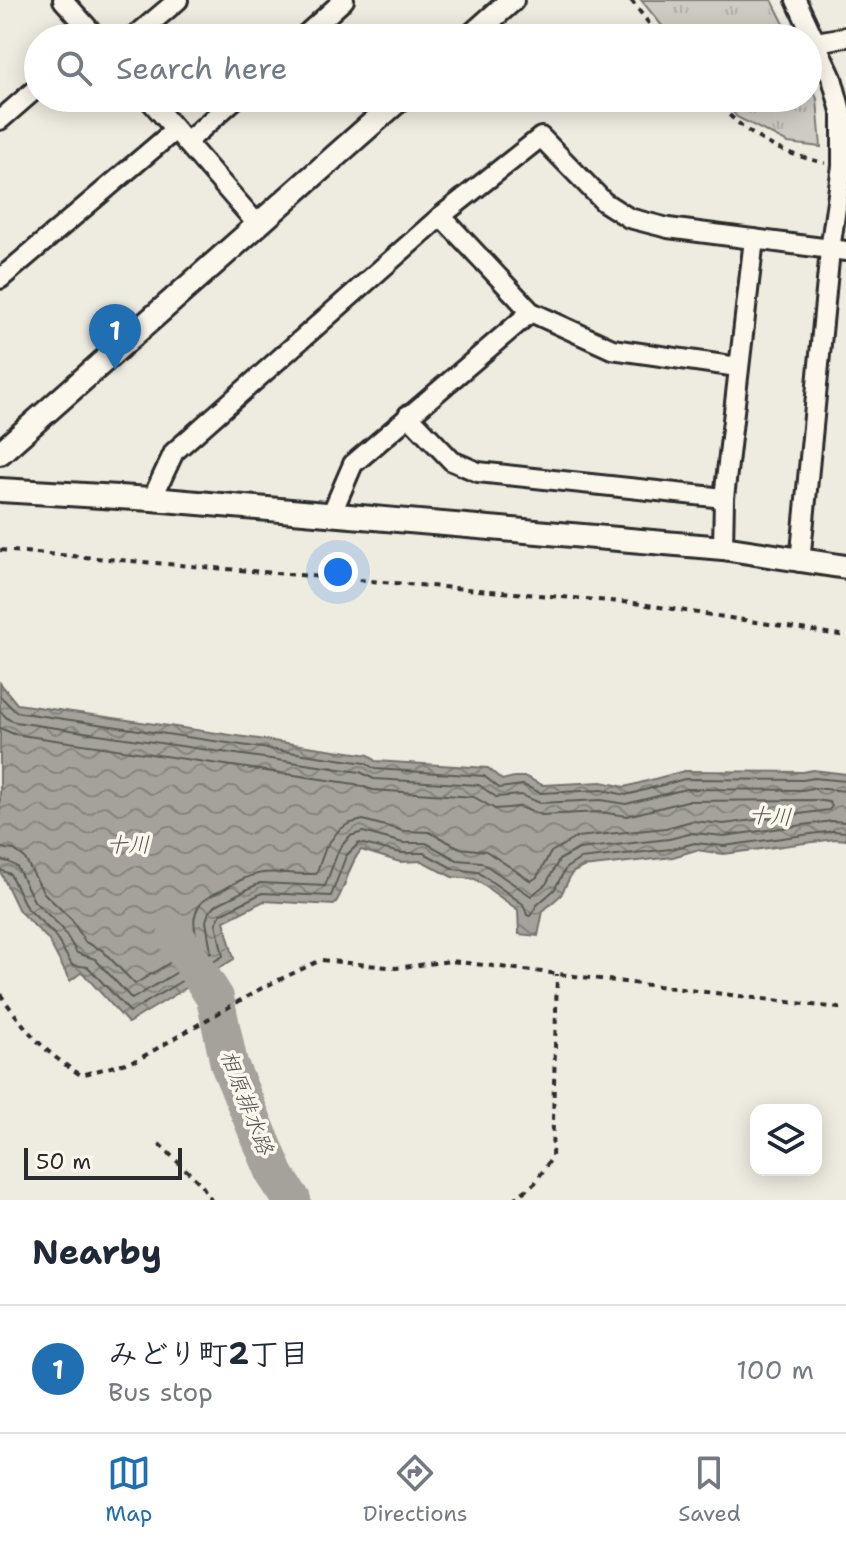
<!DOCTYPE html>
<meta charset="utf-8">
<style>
:root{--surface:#fff;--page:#f6f6f7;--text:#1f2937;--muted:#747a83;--line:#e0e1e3;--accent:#1f6fb2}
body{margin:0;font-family:"Shantell Sans","Klee One",sans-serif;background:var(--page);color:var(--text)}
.controls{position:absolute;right:24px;bottom:24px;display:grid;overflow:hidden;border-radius:16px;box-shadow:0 4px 20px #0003}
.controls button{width:72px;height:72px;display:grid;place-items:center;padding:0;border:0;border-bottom:2px solid var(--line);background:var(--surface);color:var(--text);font:40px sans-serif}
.scale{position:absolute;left:24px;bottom:20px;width:158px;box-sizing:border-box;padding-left:8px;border:4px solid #2b2b2b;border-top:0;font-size:22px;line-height:28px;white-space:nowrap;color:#2b2b2b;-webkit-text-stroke:6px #fbf7ec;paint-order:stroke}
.you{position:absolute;left:338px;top:572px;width:28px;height:28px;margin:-20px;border:6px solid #fff;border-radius:50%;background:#1a73e8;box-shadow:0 0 0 12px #1a73e833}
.badge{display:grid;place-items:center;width:52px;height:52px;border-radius:50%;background:var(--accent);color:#fff;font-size:26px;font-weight:700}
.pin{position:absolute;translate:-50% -66px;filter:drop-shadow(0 2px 4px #0008)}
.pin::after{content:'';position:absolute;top:42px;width:28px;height:24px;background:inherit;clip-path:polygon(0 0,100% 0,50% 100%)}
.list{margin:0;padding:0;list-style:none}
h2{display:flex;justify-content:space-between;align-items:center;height:104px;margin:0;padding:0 32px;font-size:34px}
h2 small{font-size:26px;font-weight:400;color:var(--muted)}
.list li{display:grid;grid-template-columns:52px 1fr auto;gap:24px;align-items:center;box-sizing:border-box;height:128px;padding:0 32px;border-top:2px solid var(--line)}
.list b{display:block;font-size:30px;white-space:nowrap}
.list p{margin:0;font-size:26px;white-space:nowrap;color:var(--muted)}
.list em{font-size:26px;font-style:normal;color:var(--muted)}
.icon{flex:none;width:44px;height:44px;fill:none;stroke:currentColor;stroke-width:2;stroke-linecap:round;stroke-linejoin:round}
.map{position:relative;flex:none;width:846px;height:1200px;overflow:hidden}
.search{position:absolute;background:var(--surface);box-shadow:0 4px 20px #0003;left:24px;right:24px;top:24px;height:88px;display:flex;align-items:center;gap:20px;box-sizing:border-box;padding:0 28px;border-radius:44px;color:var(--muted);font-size:30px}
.sheet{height:232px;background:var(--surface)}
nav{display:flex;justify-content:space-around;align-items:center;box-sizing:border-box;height:112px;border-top:2px solid var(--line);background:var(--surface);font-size:22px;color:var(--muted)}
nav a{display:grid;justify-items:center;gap:4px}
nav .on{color:var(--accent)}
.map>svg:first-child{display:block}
.park{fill:url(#park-tufts);stroke:#7c7b76;stroke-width:2}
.water{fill:url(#water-waves);stroke:#74726e;stroke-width:2}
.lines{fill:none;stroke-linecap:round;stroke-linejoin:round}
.shore{stroke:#5b5b57;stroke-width:2}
.river{stroke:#a4a29a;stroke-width:38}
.minor-casing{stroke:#2b2b2b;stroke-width:24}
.tertiary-casing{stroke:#2b2b2b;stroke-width:28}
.path{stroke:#2b2b2b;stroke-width:4;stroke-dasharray:6 6;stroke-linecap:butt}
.minor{stroke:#fbf7ec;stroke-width:18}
.tertiary{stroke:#fbf7ec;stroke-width:22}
.labels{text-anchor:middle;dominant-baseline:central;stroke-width:7;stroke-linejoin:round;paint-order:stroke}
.water-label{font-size:22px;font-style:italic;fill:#555552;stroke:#fbf7ec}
</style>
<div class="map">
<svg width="846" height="1200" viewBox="0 0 846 1200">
<defs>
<pattern id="park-tufts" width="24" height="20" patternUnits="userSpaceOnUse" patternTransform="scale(2)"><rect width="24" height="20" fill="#cecbc2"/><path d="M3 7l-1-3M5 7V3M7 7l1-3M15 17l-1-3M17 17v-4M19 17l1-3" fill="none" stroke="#b1aea7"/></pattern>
<pattern id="water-waves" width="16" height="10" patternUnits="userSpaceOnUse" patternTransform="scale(2)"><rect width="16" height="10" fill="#a4a29a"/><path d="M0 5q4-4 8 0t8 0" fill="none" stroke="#86847e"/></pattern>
</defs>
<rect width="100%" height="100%" fill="#eeebe0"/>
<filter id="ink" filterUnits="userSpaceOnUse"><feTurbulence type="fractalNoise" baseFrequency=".0125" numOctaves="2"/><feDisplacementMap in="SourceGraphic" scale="16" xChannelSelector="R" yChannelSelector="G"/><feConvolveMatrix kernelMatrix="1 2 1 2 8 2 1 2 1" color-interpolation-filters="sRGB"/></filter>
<g filter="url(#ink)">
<g class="park">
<polygon points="641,0 772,0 791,38 672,38"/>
<polygon points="808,73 817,99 821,147 788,143 737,117 721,98 808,98"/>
</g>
<path class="water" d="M 0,683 L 17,704 L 369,755 L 375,761 L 488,768 L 502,780 L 514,777 L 526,777 L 542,785 L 602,782 L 625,787 L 684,771 L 803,772 L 813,770 L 846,774 L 846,840 L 835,839 L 724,854 L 696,850 L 673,857 L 583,867 L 572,873 L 561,895 L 543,911 L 538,936 L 519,934 L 518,910 L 475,879 L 452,877 L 422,861 L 400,862 L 361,850 C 347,866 347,888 334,905 L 264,901 L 224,921 L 234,959 L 128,1023 L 82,972 L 70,981 L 48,939 L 19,911 L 0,871 Z"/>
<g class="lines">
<g class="shore">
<polyline points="0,696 16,712 365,763 375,769 484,776 499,788 523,785 541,793 602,790 626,795 685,779 803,780 814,778 846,781"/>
<polyline points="0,711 8,719 15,722 360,772 374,779 479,785 496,797 521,795 540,803 601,800 626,804 686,789 802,790 814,788 846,791"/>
<path d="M 0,728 L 14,734 L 355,784 L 373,790 L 474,797 L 495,809 L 519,807 L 542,815 L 600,812 L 627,816 L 687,801 L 815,800 L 829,802 L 832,806 L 829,810 L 724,824 L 692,821 L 666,828 L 577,837 L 551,852 L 537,877 L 531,881 L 486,851 L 460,848 L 429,832 L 404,831 L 363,820 L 348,824 L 338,831 L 326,847 L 316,874 C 273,875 266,864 226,888 C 212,896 199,898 195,916 C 192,926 198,936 197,946 L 135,984 L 102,950 L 85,942 L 72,920 L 44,893 L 24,857 L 14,850 L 0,848"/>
<polyline points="0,860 9,862 17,867 34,901 62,928 77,953 95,959 132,999 211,952 206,921 209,912 216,905 260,883 325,886 339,849 350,836 363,832 403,843 426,843 457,860 481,862 531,896 546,884 559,860 579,849 669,839 693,833 724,836 832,821 846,822"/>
<polyline points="0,870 10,874 26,907 54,934 72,965 88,967 130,1012 223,956 216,923 221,914 262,893 331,896 346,856 359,843 401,853 424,853 454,869 478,872 523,904 527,915 530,916 537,905 554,890 566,868 580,859 671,849 695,843 724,846 833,831 846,832"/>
</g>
<polyline class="river" points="176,937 215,998 229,1064 276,1176 292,1200"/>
<g class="minor-casing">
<g id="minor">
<polyline points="63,0 97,38"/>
<polyline points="796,0 832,78 842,115 842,166 830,250 800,562"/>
<polyline points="133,38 178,0"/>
<polyline points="302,38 344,0"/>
<polyline points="816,42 846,37"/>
<polyline points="148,98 257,224"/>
<polyline points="0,120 38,87"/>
<polyline points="187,142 236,98"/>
<polyline points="441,216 531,312 612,349 738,367"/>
<polyline points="0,279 175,130"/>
<polyline points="408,415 452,461 478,472 724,498"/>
<polyline points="152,499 174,452 441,216 541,137 604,202 629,218 668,228 846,251"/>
<polyline points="331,515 353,464 531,312"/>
<polyline points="723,548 724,498 754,239"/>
</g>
</g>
<g class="tertiary-casing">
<g id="tertiary">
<polyline points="469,38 512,0"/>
<polyline points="0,453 401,98"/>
<polyline points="0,490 152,499 723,548 846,567"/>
</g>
</g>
<g class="path">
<polyline points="631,0 660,38"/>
<path d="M 712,98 C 750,137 772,151 825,163"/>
<polyline points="0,550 634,603 846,636"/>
<path d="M 0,994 C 26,1030 43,1052 81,1075 L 137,1060 L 262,988 L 321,960 L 396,968 L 451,961 L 846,1009"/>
<polyline points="159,1144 201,1184 211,1200"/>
<polyline points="513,1200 535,1183 552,1157 557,974"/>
</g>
<use href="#minor" class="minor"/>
<use href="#tertiary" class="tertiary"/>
</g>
</g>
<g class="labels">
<g class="water-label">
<text transform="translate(770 816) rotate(3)">十川</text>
<text x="128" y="844">十川</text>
<text transform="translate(247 1102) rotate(69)">相原排水路</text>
</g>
</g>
</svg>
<div class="controls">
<button><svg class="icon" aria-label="layers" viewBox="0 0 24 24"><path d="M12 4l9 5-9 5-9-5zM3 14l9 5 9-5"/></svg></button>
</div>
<div class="scale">50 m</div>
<div class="you"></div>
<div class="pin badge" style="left:115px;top:370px">1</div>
<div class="search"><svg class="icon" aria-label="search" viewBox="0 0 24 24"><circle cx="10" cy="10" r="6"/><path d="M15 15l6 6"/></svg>Search here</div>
</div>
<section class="sheet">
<h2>Nearby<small></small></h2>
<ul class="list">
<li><span class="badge">1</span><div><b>みどり町2丁目</b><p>Bus stop</p></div><em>100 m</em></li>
</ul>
</section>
<nav>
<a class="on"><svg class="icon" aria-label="map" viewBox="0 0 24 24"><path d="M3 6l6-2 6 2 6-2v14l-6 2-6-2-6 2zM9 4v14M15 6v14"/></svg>Map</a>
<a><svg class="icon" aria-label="directions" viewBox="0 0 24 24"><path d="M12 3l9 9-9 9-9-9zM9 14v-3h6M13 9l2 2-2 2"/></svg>Directions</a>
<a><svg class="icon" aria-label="saved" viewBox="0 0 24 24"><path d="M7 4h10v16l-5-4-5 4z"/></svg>Saved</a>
</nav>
